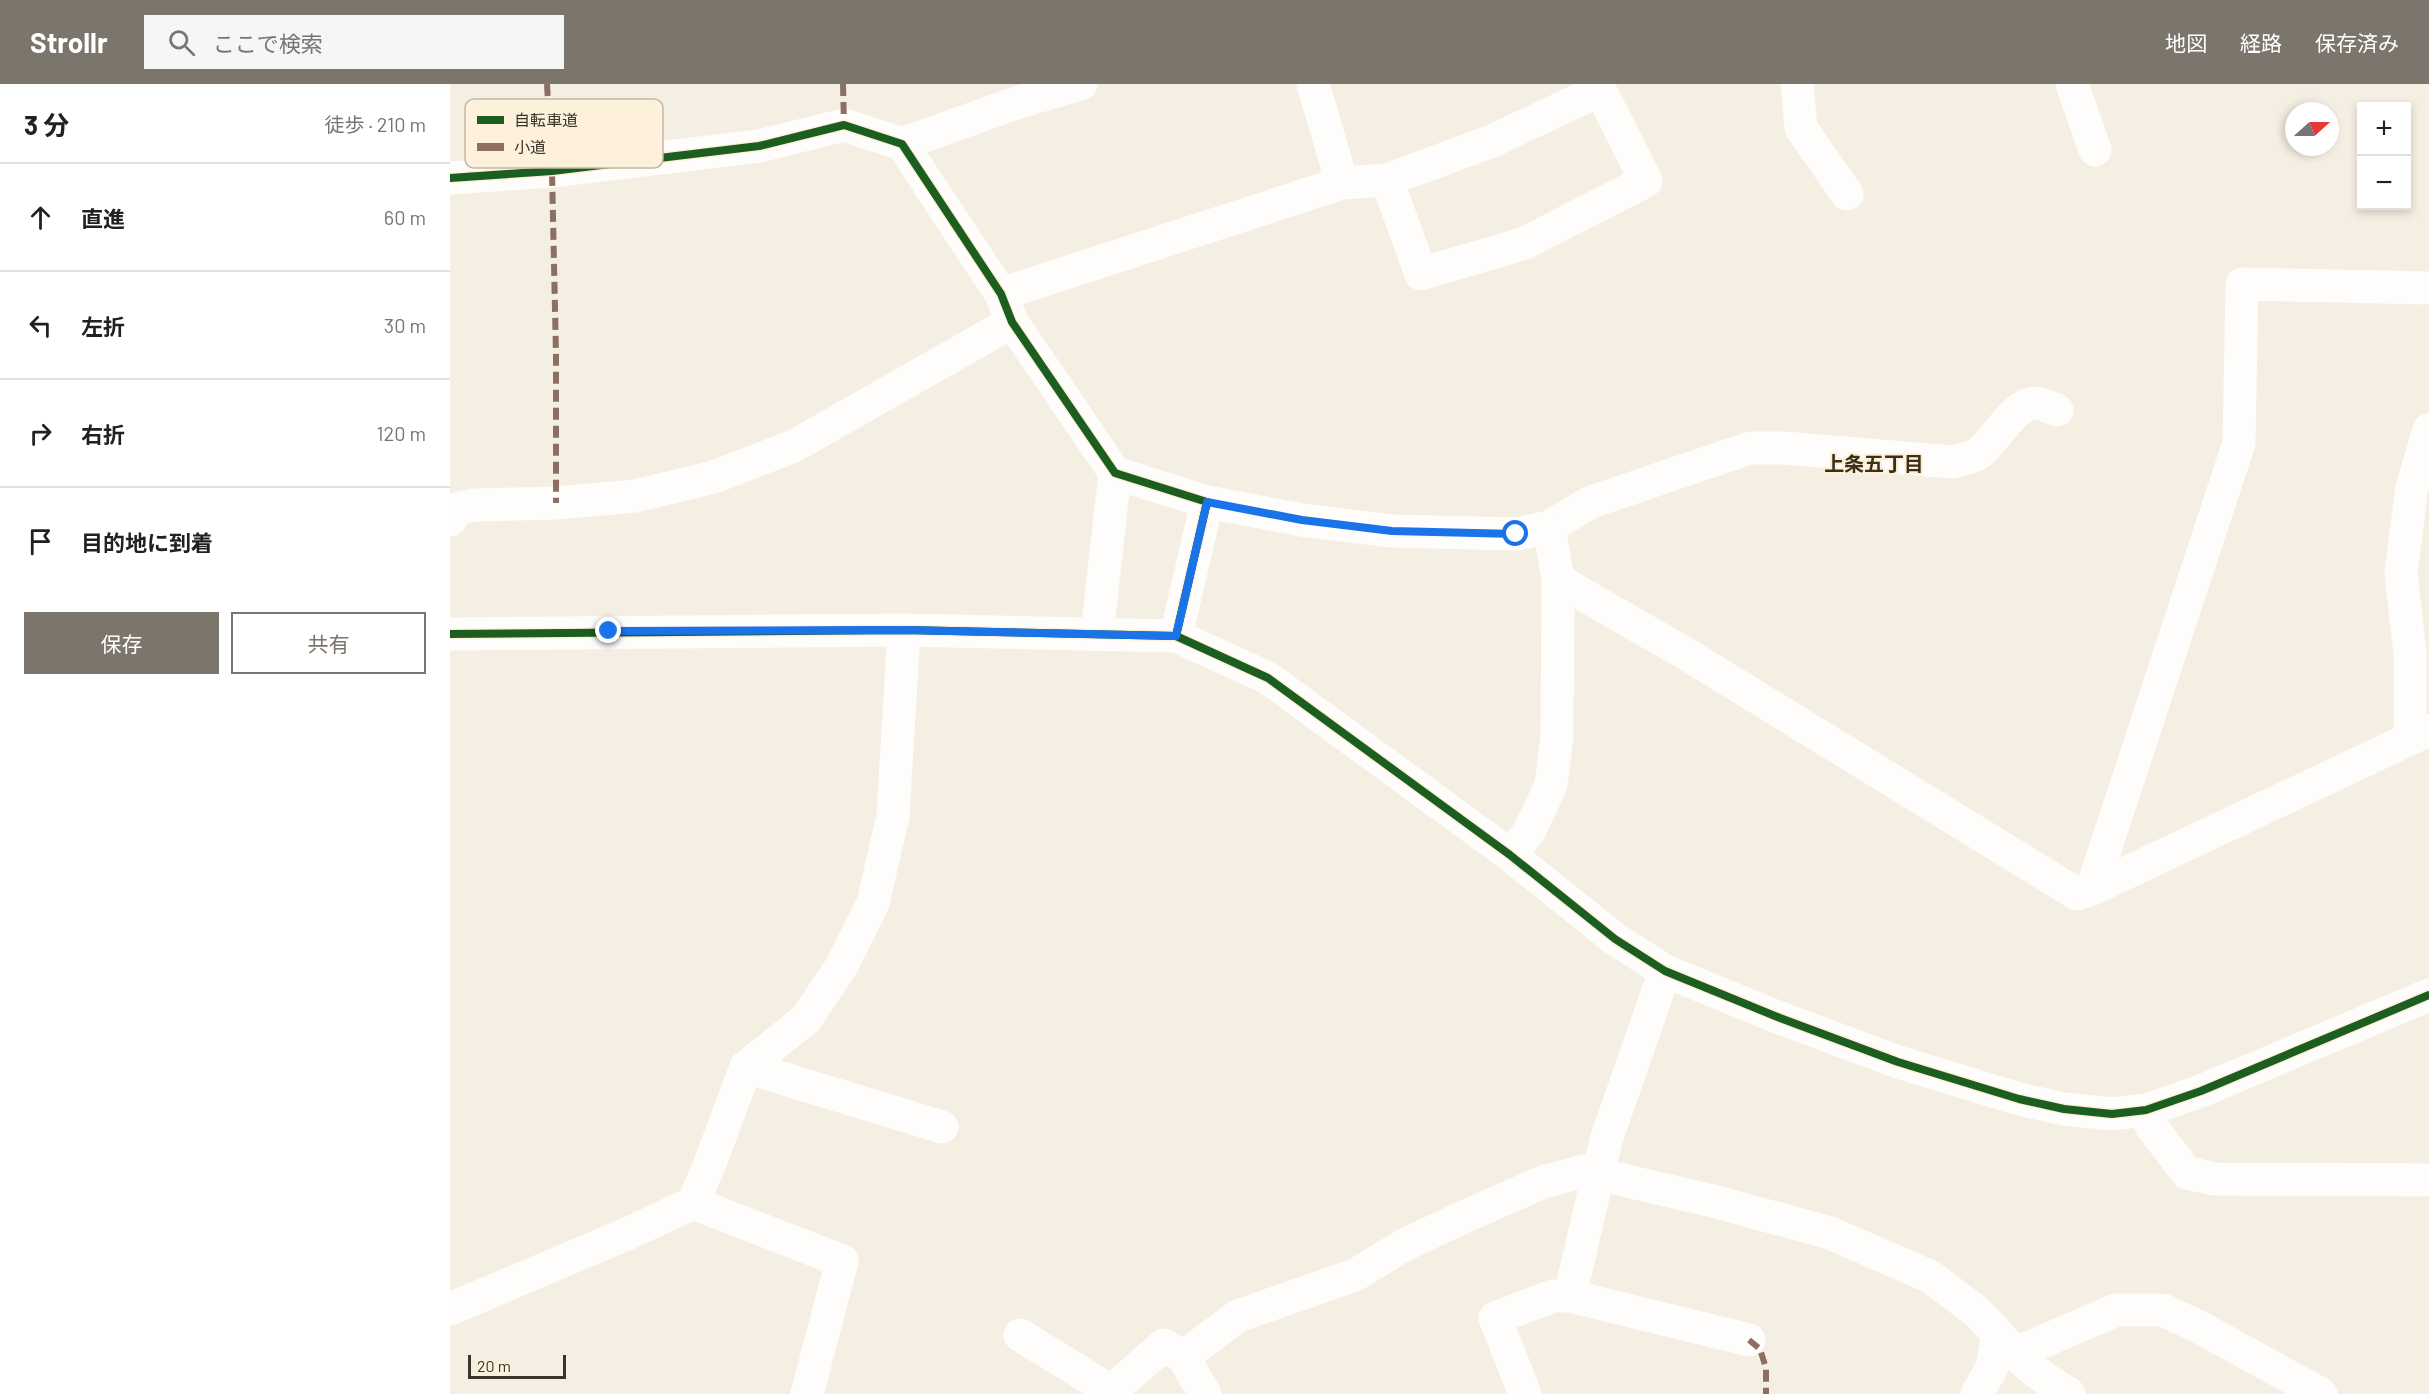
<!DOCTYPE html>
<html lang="ja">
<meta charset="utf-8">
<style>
:root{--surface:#fff;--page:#f6f6f6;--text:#202124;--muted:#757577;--line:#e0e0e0;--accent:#7c756b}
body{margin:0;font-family:Barlow,"Noto Sans JP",sans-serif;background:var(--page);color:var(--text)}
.controls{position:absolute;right:18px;top:18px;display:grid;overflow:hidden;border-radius:0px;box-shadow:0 3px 9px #0003}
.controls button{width:54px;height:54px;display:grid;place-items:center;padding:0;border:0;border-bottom:2px solid var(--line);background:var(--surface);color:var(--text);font:30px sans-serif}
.compass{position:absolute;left:1835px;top:18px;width:54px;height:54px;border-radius:50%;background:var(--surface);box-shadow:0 3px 9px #0003;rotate:69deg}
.scale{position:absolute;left:18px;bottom:15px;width:98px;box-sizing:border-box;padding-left:6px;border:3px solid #3b342a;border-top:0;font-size:16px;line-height:21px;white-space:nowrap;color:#3b342a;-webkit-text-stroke:4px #fdf1db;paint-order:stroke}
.stop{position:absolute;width:18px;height:18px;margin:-14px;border:4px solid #1a73e8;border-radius:50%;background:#fff}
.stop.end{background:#1a73e8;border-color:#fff;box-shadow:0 2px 6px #0008}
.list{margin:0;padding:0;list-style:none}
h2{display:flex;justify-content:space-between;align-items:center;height:78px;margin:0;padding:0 24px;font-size:26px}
h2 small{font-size:20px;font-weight:400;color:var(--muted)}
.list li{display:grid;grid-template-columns:39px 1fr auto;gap:18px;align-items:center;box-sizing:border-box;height:108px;padding:0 24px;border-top:2px solid var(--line)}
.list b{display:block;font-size:22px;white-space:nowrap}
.list em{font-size:20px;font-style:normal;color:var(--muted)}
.actions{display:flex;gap:12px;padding:18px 24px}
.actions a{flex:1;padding:14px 0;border:2px solid var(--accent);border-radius:0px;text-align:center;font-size:21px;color:var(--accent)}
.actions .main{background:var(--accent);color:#fff}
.icon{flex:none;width:33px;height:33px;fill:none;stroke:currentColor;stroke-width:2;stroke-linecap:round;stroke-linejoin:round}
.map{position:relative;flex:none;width:1979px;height:1310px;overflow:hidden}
header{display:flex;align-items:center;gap:36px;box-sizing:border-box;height:84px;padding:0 30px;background:var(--accent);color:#fff}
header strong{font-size:28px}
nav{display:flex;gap:33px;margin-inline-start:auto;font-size:21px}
.search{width:420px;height:54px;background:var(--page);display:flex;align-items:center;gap:15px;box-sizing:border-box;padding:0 21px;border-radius:0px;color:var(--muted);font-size:22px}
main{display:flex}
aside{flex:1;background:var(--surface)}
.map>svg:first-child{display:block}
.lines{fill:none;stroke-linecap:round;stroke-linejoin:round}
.minor{stroke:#fefdfb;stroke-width:33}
.quiet{stroke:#8d6e63;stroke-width:6;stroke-dasharray:12 6;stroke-linecap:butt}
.cycleway-casing{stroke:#fdf1db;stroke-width:11}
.cycleway{stroke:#1b5e20;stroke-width:8}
.route{stroke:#1a73e8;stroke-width:8}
.labels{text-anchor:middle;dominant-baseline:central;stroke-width:4.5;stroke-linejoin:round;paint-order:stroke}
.neighbourhood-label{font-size:20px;font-weight:bold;fill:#3b2f19;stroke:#fdf1db}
.key{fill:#fdf1db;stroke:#c3b8a6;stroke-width:1.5}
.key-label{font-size:16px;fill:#3b342a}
</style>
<header>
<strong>Strollr</strong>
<div class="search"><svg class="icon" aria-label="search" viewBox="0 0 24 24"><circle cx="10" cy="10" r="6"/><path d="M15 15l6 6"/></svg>ここで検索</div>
<nav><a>地図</a><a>経路</a><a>保存済み</a></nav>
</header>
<main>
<aside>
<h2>3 分<small>徒歩 · 210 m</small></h2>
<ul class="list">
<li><svg class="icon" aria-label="ahead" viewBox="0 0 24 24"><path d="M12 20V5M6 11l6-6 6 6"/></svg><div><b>直進</b></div><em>60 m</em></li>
<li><svg class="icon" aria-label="left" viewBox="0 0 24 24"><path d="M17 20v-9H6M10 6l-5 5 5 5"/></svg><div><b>左折</b></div><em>30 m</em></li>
<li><svg class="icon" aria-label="right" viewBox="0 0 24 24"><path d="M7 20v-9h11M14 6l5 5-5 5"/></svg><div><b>右折</b></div><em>120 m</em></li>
<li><svg class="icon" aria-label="arrive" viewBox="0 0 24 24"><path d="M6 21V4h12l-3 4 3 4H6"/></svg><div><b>目的地に到着</b></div></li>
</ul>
<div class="actions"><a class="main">保存</a><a>共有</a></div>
</aside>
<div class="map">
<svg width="1979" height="1310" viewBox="0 0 1979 1310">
<rect width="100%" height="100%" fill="#f5efe3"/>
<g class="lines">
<g class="minor">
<polyline points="863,0 892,99"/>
<polyline points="1347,0 1351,44 1397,110"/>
<polyline points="1622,0 1645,66"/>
<polyline points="452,60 566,19 631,0"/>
<polyline points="0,94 102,87 309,62 394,41 452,60 551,210 562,238 665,389 757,418 726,552"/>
<polyline points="551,210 892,99 937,96 1042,57 1150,6 1196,97 1075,159 971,190 937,96"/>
<path d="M 757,418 L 852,436 L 942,447 L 1066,450 L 1099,443 L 1141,418 L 1300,364 L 1334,364 L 1502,378 C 1511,376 1522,374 1529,369 C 1546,356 1563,321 1584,319 C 1591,319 1600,324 1607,326"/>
<polyline points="0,436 9,424 24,421 106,419 185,412 264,393 344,362 562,238"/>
<polyline points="1108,496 1238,571 1627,810 1642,805 1979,646"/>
<polyline points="0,550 454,546 726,552 818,594 1060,771 1165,855 1215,887 1330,934 1448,978 1569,1015 1614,1025 1662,1030 1696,1026 1751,1007 1979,911"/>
<polyline points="647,550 665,389"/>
<polyline points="1960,654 1960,570 1951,488 1962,404 1979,346"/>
<polyline points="1060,771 1079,748 1101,701 1107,652 1108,496 1099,443"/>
<polyline points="1642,805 1789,359 1792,200 1979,204"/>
<polyline points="296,983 492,1043"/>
<polyline points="1696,1026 1701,1042 1737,1089 1765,1095 1979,1096"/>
<polyline points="243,1119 392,1177 357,1310"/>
<polyline points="1120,1212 1156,1056 1215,887"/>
<polyline points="0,1225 179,1149 243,1119 259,1082 296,983 356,935 391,883 423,819 443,732 454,546"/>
<polyline points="570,1251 661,1307 659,1310"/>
<path d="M 1553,1256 C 1571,1279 1595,1295 1619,1310"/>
<polyline points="1564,1270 1666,1226 1713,1226 1749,1243 1871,1310"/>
<polyline points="733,1273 788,1232 905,1191 954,1161 1016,1132 1093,1098 1134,1087 1267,1118 1380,1149 1481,1193 1527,1228 1548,1250 1542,1283 1527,1310"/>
<polyline points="661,1307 714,1261 733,1273 755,1310"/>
<polyline points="1075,1310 1045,1234 1103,1212 1120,1212 1299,1256"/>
</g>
<g class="quiet">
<polyline points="97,0 102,87 106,271 106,419"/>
<polyline points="393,0 394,41"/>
<polyline points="1299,1256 1310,1265 1316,1284 1316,1310"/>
</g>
<g class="cycleway-casing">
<g id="cycleway">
<polyline points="0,94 102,87 309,62 394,41 452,60 551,210 562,238 665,389 757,418 726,552"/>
<polyline points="0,550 454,546 726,552 818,594 1060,771 1165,855 1215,887 1330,934 1448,978 1569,1015 1614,1025 1662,1030 1696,1026 1751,1007 1979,911"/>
</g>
</g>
<use href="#cycleway" class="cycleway"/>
</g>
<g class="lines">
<polyline class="route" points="159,547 454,546 726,552 757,418 852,436 942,447 1066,450"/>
</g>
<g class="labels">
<g class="neighbourhood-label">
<text x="1424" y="379">上条五丁目</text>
</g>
</g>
<rect x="15" y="15" width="198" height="69" rx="9" class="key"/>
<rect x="27" y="32" width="27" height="8" fill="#1b5e20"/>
<rect x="27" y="59" width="27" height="8" fill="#8d6e63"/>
<g class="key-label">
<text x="64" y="42">自転車道</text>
<text x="64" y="69">小道</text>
</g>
</svg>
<div class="controls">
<button>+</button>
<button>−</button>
</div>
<svg class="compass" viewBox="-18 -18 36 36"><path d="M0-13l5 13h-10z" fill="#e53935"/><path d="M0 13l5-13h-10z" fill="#757577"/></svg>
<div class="scale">20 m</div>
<div class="stop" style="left:1066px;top:450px"></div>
<div class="stop end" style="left:159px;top:547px"></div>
</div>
</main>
